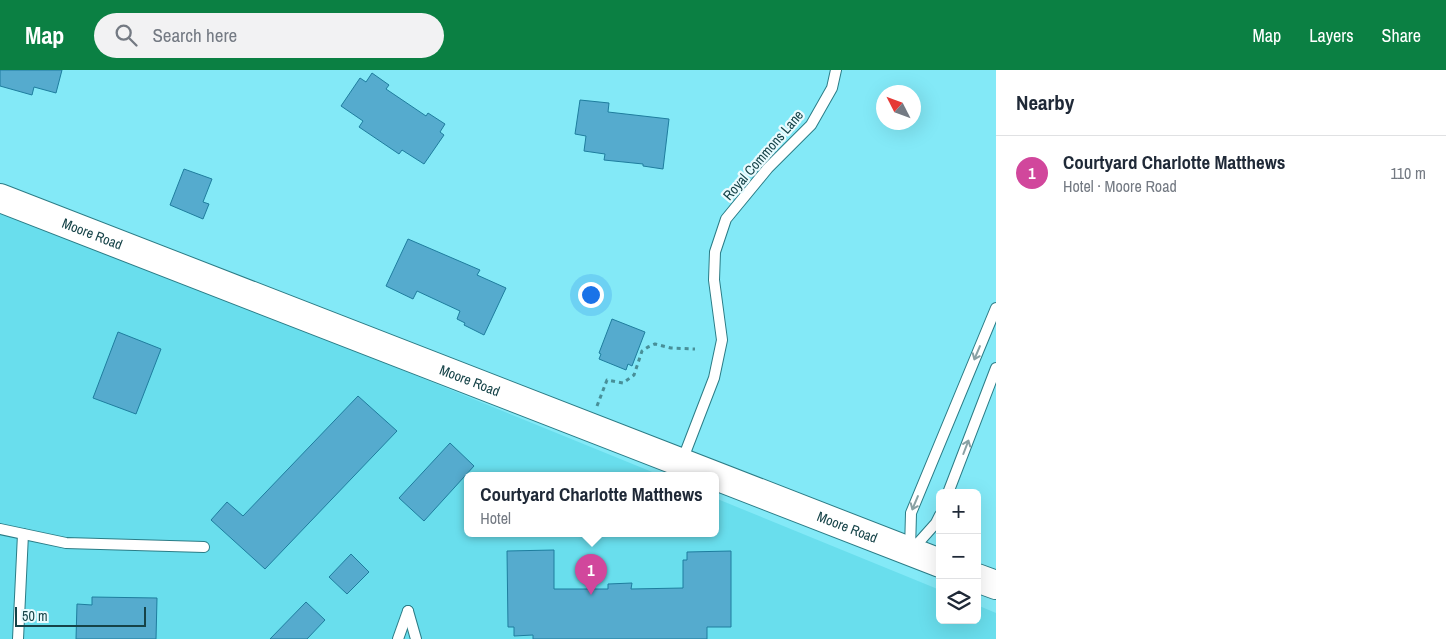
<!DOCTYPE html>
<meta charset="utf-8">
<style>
:root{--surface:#fff;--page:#f2f2f3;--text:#1f2937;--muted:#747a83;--line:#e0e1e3;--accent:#0b8043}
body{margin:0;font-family:"Archivo Narrow",sans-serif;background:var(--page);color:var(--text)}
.controls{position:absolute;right:15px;bottom:15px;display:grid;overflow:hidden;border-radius:8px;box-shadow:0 5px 20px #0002}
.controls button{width:45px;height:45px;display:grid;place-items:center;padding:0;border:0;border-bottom:1px solid var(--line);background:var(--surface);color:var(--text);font:25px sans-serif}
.compass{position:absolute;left:876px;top:15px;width:45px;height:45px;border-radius:50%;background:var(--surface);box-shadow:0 5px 20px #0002;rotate:312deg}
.scale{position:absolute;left:15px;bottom:12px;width:131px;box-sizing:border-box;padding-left:5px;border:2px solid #164348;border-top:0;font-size:14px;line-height:18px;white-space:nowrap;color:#164348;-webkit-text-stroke:4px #e9fbfe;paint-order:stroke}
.you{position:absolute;left:590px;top:224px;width:18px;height:18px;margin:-12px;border:4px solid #fff;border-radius:50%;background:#1a73e8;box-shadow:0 0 0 8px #1a73e833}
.badge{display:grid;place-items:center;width:32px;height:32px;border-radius:50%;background:var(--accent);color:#fff;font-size:16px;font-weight:700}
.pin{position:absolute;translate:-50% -41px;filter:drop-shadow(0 1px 2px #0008)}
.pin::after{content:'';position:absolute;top:26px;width:18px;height:15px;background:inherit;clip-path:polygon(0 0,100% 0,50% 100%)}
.popup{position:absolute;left:464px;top:402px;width:255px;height:65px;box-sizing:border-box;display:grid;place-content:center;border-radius:8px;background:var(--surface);filter:drop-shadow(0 1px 4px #0005);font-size:16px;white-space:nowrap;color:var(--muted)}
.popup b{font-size:19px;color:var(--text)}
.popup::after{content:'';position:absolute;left:50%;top:100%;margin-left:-10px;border:10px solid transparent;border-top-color:var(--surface)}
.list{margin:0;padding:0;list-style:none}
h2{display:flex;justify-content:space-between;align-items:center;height:65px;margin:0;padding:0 20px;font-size:21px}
h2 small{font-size:16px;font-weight:400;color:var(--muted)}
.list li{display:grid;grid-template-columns:32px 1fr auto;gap:15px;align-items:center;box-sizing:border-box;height:75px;padding:0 20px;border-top:1px solid var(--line)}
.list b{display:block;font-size:19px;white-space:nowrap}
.list p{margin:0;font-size:16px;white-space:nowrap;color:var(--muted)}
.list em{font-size:16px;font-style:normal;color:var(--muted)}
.icon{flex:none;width:28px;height:28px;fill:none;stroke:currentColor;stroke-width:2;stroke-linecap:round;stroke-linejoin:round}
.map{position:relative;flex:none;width:996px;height:569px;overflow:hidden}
header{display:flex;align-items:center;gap:30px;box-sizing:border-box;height:70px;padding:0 25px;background:var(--accent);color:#fff}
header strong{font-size:24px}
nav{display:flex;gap:28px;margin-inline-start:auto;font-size:18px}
.search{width:350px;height:45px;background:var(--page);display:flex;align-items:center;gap:12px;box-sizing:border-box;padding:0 18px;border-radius:28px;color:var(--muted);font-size:19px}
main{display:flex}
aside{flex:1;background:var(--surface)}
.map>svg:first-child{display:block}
.built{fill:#69deed}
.building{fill:#55abce;stroke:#1e7d9e}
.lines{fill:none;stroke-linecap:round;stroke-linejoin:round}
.lane-casing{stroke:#2b7c86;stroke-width:12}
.secondary-casing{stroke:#2b7c86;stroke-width:30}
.path{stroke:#488f98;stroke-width:3;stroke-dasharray:4 4;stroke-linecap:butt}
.lane{stroke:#fff;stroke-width:10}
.secondary{stroke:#fff;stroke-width:28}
.oneway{stroke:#8aa1a4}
.labels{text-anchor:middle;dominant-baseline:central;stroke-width:4.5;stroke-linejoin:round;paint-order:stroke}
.street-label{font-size:14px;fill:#164348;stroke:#e9fbfe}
</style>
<header>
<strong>Map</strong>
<div class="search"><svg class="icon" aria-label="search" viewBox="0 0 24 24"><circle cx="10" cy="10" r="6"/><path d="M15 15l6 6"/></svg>Search here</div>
<nav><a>Map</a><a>Layers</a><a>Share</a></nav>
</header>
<main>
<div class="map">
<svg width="996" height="569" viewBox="0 0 996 569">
<rect width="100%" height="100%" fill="#83e9f7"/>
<polygon class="built" points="0,140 216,224 662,406 467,406 467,464 715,464 715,428 940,520 940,550 977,550 977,535 996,543 996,569 0,569"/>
<g class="building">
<polygon points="0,0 62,0 56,23 34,17 32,25 0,16"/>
<polygon points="372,3 389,15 386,19 426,46 428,43 445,54 440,62 444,65 424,94 402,80 399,84 359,57 363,51 341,36 360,8 366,12"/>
<polygon points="580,30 609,33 608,42 669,49 663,99 643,96 643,94 604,90 605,84 584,81 586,66 575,64"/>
<polygon points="184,99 212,109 203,132 209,134 203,149 170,135"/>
<polygon points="408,169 480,200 477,205 506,218 484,265 464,255 465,253 457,249 460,241 417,221 413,229 386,216"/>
<polygon points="612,249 645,262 632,296 628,294 626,300 599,289 601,284 599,283"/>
<polygon points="118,262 161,279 136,344 93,328"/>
<polygon points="358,326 397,361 265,499 211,450 227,432 243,446"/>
<polygon points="450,373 474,396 424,451 399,428"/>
<polygon points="554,480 554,519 608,519 608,514 632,513 631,519 683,518 683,490 687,490 687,482 731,481 731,557 707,557 707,569 533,569 533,565 514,566 514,557 508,557 507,481"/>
<polygon points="351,484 369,502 347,524 329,507"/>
<polygon points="92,527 157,528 156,569 76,569 77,534 92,535"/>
<polygon points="306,532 325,550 307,569 270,569"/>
</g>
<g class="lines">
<g class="lane-casing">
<g id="lane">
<polyline points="682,391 714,308 722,270 714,210 715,182 726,149 768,98 811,55 832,18 836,0"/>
<polyline points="948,423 996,298"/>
<polyline points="0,459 66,473 204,477"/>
<polyline points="910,480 911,443 996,238"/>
<polyline points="911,481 936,453 940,445"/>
<polyline points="408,541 416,569"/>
<polyline points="18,569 23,464"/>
<polyline points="398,569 408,541"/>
</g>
</g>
<g class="secondary-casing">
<g id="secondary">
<path id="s1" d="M 0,128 L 940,493"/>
<polyline points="977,508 996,515"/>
</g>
</g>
<polyline class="path" points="597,336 607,310 623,313 634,305 642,281 648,277 655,274 671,278 695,279"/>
<use href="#lane" class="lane"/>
<use href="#secondary" class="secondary"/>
</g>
<defs><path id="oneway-shaft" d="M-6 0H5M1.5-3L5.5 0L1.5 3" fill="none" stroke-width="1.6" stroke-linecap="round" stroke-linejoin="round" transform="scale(1.25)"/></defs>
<g class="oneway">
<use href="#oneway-shaft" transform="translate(977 283) rotate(113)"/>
<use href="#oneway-shaft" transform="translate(966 377) rotate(-69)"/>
<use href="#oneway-shaft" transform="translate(915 433) rotate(113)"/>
</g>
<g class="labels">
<g class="street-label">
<text transform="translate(763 85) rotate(-49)">Royal Commons Lane</text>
<text stroke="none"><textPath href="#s1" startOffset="99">Moore Road</textPath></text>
<text stroke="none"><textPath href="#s1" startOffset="504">Moore Road</textPath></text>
<text stroke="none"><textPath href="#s1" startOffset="909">Moore Road</textPath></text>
</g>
</g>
</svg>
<div class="controls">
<button>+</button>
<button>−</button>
<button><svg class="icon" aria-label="layers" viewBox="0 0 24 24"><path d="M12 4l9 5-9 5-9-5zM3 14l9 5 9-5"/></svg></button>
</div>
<svg class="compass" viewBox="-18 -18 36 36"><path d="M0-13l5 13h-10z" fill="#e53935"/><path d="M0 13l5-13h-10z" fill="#747a83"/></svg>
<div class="scale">50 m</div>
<div class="you"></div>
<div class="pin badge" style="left:591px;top:525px;background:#d1479c">1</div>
<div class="popup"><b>Courtyard Charlotte Matthews</b>Hotel</div>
</div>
<aside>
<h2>Nearby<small></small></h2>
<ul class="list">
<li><span class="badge" style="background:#d1479c">1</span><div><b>Courtyard Charlotte Matthews</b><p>Hotel · Moore Road</p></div><em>110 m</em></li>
</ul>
</aside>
</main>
